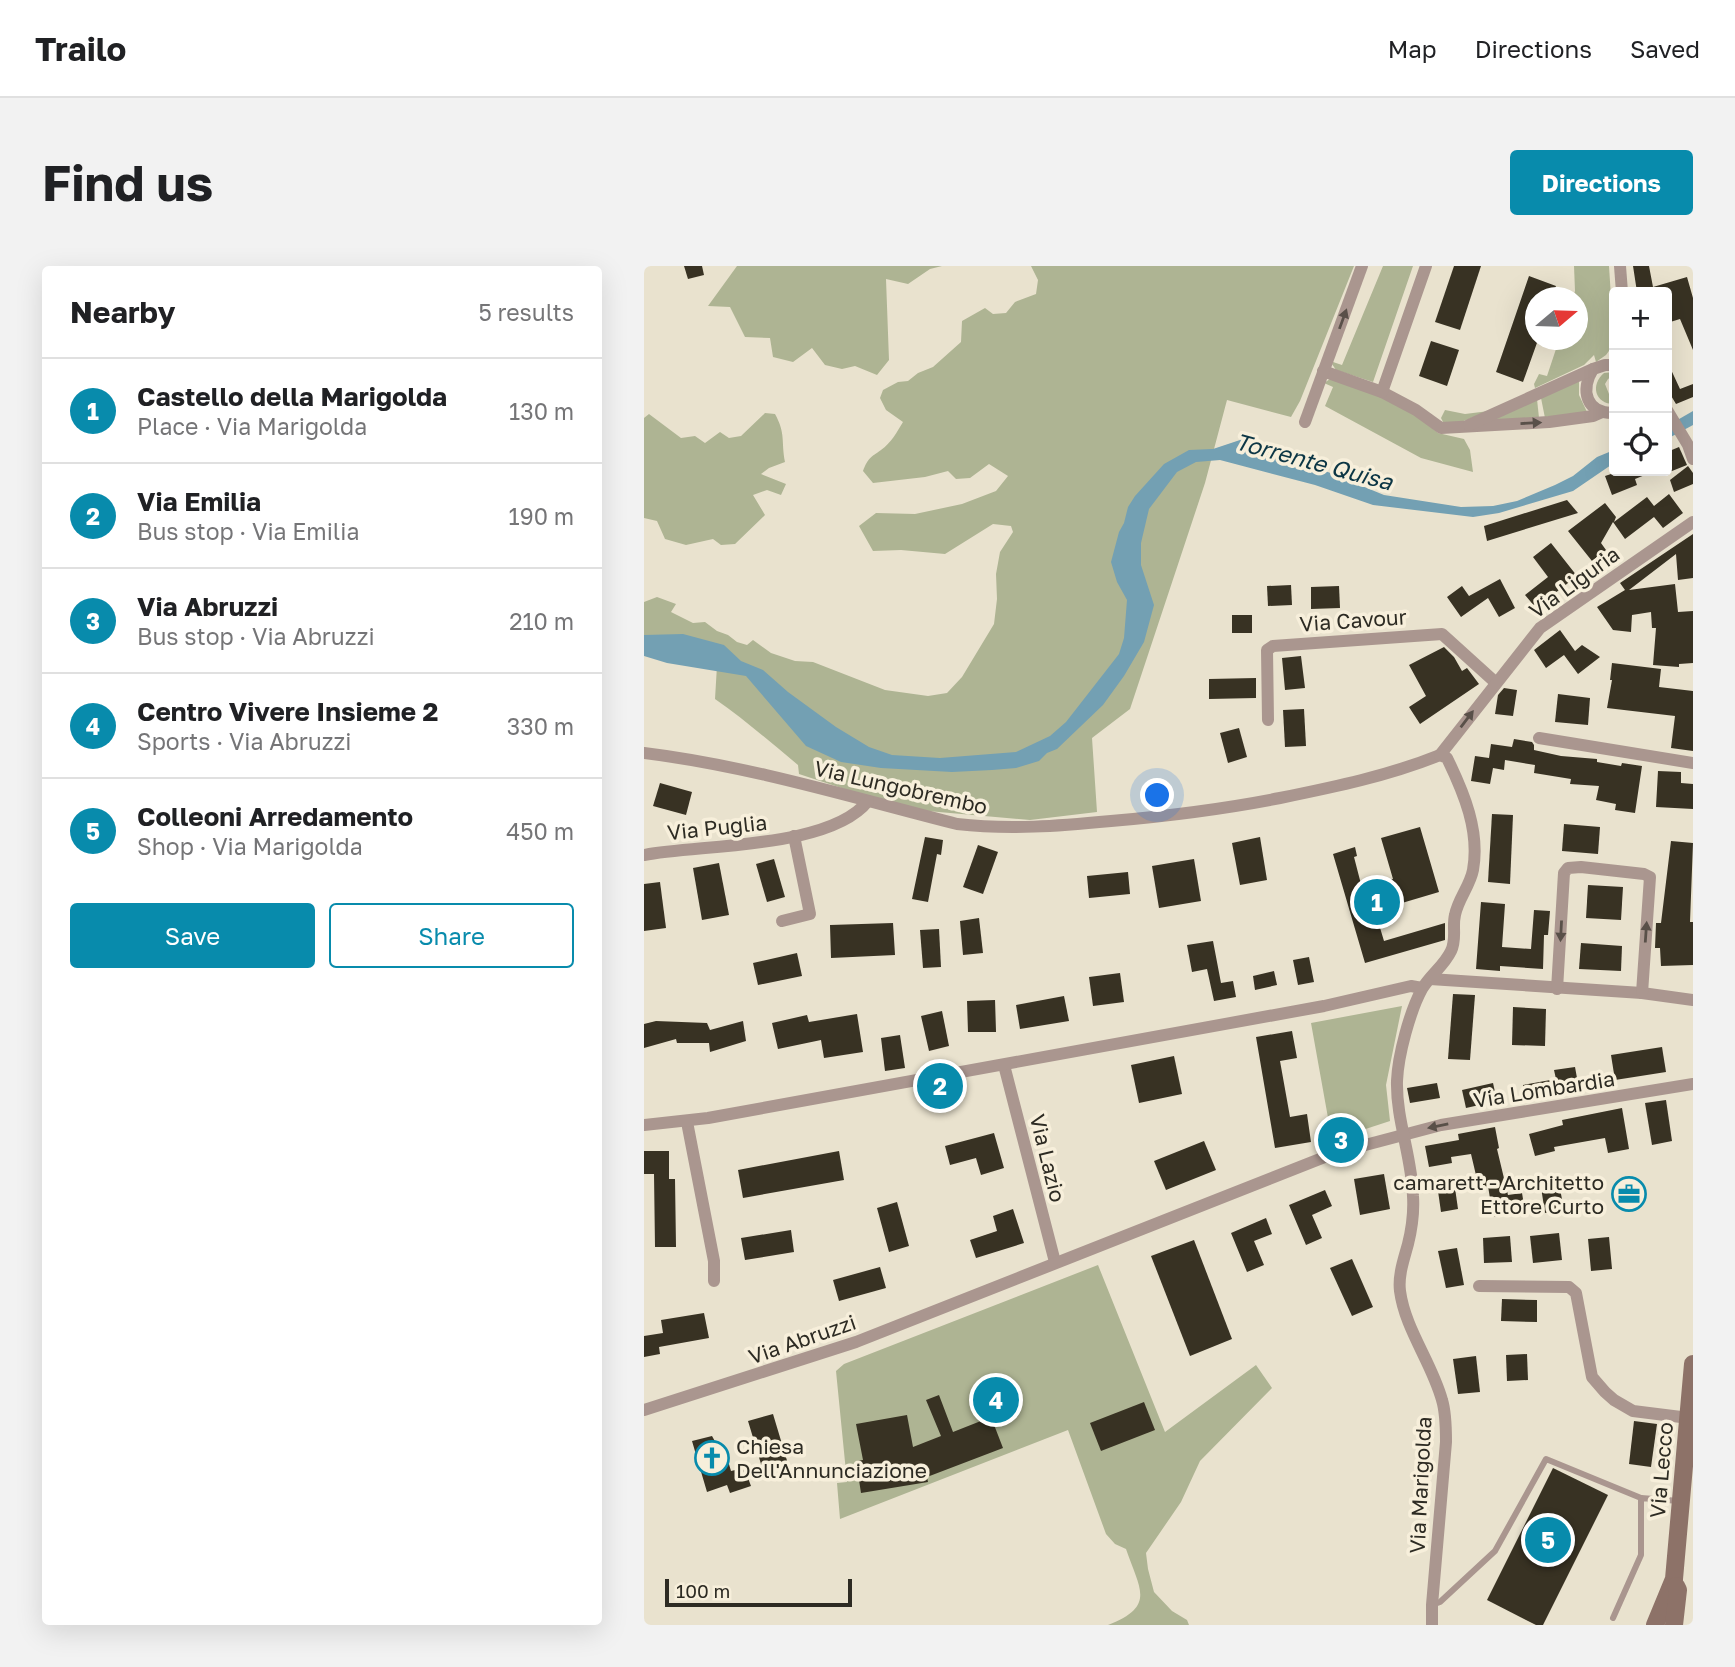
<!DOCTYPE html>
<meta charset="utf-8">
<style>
:root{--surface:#fff;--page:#f2f2f2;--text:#202124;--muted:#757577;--line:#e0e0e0;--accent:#088bac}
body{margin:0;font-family:"Golos Text",sans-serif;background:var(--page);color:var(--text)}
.controls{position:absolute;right:21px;top:21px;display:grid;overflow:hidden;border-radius:7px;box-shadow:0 7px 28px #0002}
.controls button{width:63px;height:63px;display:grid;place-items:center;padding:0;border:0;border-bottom:2px solid var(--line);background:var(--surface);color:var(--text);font:35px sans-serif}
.compass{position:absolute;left:881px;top:21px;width:63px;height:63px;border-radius:50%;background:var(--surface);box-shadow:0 7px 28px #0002;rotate:71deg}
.scale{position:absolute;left:21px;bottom:18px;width:187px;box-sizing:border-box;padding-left:7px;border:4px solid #2d2b23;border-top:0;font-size:19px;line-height:24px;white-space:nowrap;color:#2d2b23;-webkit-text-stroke:5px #f7efdb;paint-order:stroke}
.you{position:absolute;left:514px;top:530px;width:24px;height:24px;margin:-18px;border:5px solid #fff;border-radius:50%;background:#1a73e8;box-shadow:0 0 0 10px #1a73e833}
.badge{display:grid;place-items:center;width:46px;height:46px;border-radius:50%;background:var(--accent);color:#fff;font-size:23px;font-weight:700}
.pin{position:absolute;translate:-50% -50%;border:4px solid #fff;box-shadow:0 2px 7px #0006}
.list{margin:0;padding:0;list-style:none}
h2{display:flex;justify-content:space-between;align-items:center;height:91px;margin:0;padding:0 28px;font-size:30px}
h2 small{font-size:23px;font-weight:400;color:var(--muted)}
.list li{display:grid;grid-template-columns:46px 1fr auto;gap:21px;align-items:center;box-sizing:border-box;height:105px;padding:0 28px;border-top:2px solid var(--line)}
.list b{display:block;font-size:26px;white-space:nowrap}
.list p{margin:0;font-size:23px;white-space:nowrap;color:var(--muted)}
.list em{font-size:23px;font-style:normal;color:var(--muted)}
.actions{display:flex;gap:14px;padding:21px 28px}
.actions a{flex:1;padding:16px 0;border:2px solid var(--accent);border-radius:7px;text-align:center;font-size:24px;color:var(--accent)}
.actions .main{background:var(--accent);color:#fff}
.icon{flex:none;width:38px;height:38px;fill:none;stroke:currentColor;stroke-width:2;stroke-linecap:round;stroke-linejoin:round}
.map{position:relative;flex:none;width:1049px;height:1359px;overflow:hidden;border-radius:7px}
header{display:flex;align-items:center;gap:42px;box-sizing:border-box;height:98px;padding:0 35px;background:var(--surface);border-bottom:2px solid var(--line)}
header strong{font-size:33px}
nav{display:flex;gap:38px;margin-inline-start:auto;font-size:24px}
.intro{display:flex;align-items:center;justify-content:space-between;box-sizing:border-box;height:168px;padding:0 42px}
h1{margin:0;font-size:49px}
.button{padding:18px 32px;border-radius:7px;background:var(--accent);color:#fff;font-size:24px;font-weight:700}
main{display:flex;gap:42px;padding:0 42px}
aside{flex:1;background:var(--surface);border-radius:7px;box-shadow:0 7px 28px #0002}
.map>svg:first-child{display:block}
.green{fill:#aeb493}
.water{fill:#73a0b3}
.building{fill:#383223}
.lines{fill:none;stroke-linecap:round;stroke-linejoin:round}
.service{stroke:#aa968f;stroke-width:6}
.minor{stroke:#aa968f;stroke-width:12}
.secondary{stroke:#8d7268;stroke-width:18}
.oneway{fill:#595049}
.labels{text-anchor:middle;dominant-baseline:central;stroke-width:7;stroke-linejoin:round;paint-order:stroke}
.street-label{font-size:21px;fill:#2d2b23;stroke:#f7efdb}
.poi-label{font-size:21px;fill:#2d2b23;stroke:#f7efdb;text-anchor:end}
.water-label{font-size:23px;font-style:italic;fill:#0c3645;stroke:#f7efdb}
</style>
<header>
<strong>Trailo</strong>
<nav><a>Map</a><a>Directions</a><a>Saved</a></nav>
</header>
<div class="intro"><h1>Find us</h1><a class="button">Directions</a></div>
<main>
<aside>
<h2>Nearby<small>5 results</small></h2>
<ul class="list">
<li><span class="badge">1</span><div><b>Castello della Marigolda</b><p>Place · Via Marigolda</p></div><em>130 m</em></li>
<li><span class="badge">2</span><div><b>Via Emilia</b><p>Bus stop · Via Emilia</p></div><em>190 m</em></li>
<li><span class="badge">3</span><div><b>Via Abruzzi</b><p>Bus stop · Via Abruzzi</p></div><em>210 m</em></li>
<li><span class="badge">4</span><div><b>Centro Vivere Insieme 2</b><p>Sports · Via Abruzzi</p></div><em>330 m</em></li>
<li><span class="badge">5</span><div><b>Colleoni Arredamento</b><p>Shop · Via Marigolda</p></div><em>450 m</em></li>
</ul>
<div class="actions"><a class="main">Save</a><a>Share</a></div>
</aside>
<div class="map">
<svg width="1049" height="1359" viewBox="0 0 1049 1359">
<rect width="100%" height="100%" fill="#e9e2ce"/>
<g class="green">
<polygon points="93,0 298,0 286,3 264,18 242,13 245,94 233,109 211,100 198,103 181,99 168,82 149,96 129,91 126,72 101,71 86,41 64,40"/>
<path d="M 387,0 L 710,0 L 656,135 L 647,151 L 583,134 L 561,217 L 486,443 L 448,472 L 453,546 L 386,554 L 261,543 L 155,508 L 154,499 C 126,476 100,453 71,433 L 74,383 L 0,375 L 0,336 L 13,331 L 32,338 L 27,346 L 49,357 L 61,356 L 73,365 L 84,369 L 93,376 L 103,379 L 109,374 L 127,387 L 151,395 L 169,396 L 241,424 L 284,430 L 303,427 L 318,411 L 350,358 L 353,333 L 352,308 L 356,286 L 369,266 L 367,260 L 349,258 L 301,288 L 257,284 L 229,285 L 215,260 L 232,247 L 271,248 L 318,238 L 352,225 L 364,210 L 345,198 L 326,212 L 312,213 L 304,205 L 281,211 L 229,217 L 219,205 C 224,192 227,191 237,184 C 247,177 253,166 259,156 L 242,144 L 236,132 L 239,124 L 254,116 L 264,115 L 274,107 L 289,101 L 317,76 L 318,55 L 341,42 L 349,48 L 362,47 L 371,36 L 392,28 L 394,14 Z"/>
<polygon points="739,0 769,0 729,116 692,104 688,98 689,96 698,99"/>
<polygon points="930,0 965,0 970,78 962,89 952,96 950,89 940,99 891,122 890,118 895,108 903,110 915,74 934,74 934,32 929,31 931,25"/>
<path d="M 970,106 L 970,109 L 964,113 L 961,118 L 965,128 L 970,131 L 970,138 C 951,138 946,119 960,107 Z"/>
<polygon points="686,113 730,128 770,147 794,167 820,173 826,184 829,206 777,192 681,140 689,121 680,117"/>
<polygon points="935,115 935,129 943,146 901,152 897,132"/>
<polygon points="893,133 895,152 837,159"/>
<polygon points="801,144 821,148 845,145 817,156 799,156 797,152"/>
<path d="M 121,147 L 131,148 C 142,168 137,175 141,196 L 125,202 L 117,208 L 142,218 L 137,229 L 123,224 L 109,229 L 121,249 L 91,278 L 77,279 L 69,273 L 42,279 L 21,273 L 13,255 L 0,252 L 0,152 L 5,148 L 37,172 L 51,170 L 61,177 L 76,166 L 85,172 L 97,170 Z"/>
<polygon points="758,740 742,819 746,855 688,874 667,757"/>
<path d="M 454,999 L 521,1166 L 612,1099 L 628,1122 L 556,1195 L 537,1236 L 502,1287 L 504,1303 L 510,1326 L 528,1345 L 543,1354 L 545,1359 L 464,1359 C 512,1340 496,1324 482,1283 L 471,1278 L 462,1268 L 424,1164 L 196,1253 L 193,1217 L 203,1216 L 192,1105 L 200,1098 Z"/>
</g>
<g class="water">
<polygon points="1049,145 1049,159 1023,173 1023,160"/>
<polygon points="599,173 636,191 657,195 740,229 817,241 849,240 873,235 911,219 929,210 953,191 970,184 970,197 929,225 855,247 829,251 729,239 671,219 576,194 552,196 533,206 505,243 497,277 497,299 510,339 500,376 480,410 459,439 413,483 403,487 395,495 372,502 348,504 308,506 237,502 197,496 162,480 102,410 23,397 0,390 0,369 39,368 80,379 97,395 119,404 144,426 192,461 225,481 248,489 296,492 372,486 406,470 422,456 475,388 480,372 483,334 473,316 467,296 475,266 480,257 484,241 491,230 520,198 545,184 569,183"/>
</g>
<g class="building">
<polygon points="40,0 58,0 60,9 44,13"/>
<polygon points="810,0 837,0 816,64 791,56"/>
<polygon points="989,0 1005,0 1009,21 1043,11 1049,32 1049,84 1036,53 1023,57 1023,26 993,26"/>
<polygon points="885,10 912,20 908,32 892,32 892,74 894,74 879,116 852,106"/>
<polygon points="787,75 815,84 803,120 775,110"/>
<polygon points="1023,95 1036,123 1049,118 1049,131 1032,138 1023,123"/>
<polygon points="1035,181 1043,199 1023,207 1023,186"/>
<polygon points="1044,200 1049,207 1049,218 1030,226 1026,214"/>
<polygon points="976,205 1011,205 991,213 993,219 968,229 961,210"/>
<polygon points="1025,228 1039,247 1019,262 1010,251 981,273 969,256 957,277 962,284 948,295 924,265 961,237 972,251 970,256 1003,231 1010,240"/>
<polygon points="923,234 934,247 843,275 840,260"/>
<polygon points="1049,268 1049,312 1034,314 1032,288 985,324 1031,318 1034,346 1049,345 1049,397 1035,398 1035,401 1009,399 1012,362 1008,362 1007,346 988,349 987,366 969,364 953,341 981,324 976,317"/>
<polygon points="907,277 933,310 892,342 881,329 904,311 889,291"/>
<polygon points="856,313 871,342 855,351 844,332 817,351 803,331 818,320 825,330"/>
<polygon points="647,319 648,339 624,340 623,320"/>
<polygon points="695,320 696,342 667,343 667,321"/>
<rect x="588" y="349" width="20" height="18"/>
<polygon points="916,364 931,385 938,379 956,391 934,408 920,389 902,402 890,384"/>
<polygon points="800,381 810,391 818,405 823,402 835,418 776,458 765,441 782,430 765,399"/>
<polygon points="657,390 661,422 641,424 638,392"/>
<polygon points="968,397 1017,403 1015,421 1049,425 1049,485 1027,482 1031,450 963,442 968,414 966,414"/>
<polygon points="612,412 612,432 565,433 565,413"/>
<polygon points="860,422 873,424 869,450 851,448 854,429"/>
<polygon points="914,428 946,432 944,459 911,456"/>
<polygon points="660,443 662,480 641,481 639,444"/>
<polygon points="595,462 603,491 584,497 576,467"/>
<polygon points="870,473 888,476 890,479 890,484 917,490 953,493 953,496 977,500 978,497 998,500 991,547 971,544 972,538 952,534 955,520 926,518 927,513 890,507 891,499 861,494 860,504 849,502 846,518 827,515 831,490 845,492 847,478 868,481"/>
<polygon points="1014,505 1037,506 1037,517 1049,518 1049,543 1012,541"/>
<polygon points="16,517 48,526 42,549 9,540"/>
<polygon points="848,548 869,549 866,618 844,616"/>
<polygon points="920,558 956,561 954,588 918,585"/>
<polygon points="776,561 795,626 731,645 740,675 801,657 801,674 721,697 689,588 711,581 713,590 710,591 718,622 749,613 737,572"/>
<polygon points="281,571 299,574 297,589 293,588 284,636 268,633"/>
<polygon points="616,571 623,614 596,619 588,577"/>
<polygon points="1027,575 1049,577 1046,656 1049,656 1049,699 1017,700 1016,682 1011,682 1012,657 1017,657"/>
<polygon points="334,579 354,586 339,628 319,621"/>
<polygon points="130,593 141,631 123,636 112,598"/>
<polygon points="550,593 557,635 515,642 508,600"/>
<polygon points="75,597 85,649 58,654 49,602"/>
<polygon points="484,606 486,628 445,632 443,610"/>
<polygon points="16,616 22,662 0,665 0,618"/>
<polygon points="944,619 979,621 977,654 942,652"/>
<polygon points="837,636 861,638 858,681 887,683 890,644 906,645 904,669 900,669 899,703 856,700 856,705 832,703"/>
<polygon points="335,652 339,687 319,689 316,655"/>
<polygon points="249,657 251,689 187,692 186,659"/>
<polygon points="295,663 297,701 279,702 276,664"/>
<polygon points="569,675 577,717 589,715 592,731 570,735 563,703 548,706 543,679"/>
<polygon points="937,677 978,680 977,705 935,703"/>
<polygon points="153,687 158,710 114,719 109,697"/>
<polygon points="665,691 670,716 654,719 649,694"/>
<polygon points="630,705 633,719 611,724 609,710"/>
<polygon points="476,707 480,736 449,740 445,711"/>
<polygon points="809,728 831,729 826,794 804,793"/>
<polygon points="420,730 425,755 376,763 372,739"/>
<polygon points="351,734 352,766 324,766 323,735"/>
<polygon points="869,741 902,743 901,780 868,779"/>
<polygon points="298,745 305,780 285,785 277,750"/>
<polygon points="213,748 219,786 180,792 177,774 134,783 128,757 163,749 165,756"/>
<polygon points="12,755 63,757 66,764 99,755 102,775 66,786 65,777 33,777 32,773 0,782 0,758"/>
<polygon points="648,765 653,792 636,795 646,851 663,848 667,876 631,882 612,771"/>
<polygon points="256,769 261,802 241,805 237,772"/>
<polygon points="1018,781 1022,806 971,814 967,789"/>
<polygon points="530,790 538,828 495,837 487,799"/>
<polygon points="931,801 935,823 881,834 879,819 912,813 910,804"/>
<polygon points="793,817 796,832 766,837 763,822"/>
<polygon points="849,817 853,835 822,842 818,824"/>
<polygon points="1022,834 1028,875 1008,879 1001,837"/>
<polygon points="978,842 985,883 964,887 961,872 910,881 911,885 891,890 885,868 919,859 918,854"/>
<polygon points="851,861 855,882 853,883 864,929 878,927 881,945 849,951 844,920 835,922 827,888 807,891 808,897 785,901 781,880 815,874 814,868"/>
<polygon points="350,867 360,902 337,909 332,892 306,899 301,880"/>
<polygon points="560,875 572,904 522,924 510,895"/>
<polygon points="0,885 25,885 25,913 31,913 32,981 11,981 10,908 0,908"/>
<polygon points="195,885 200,914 99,932 94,904"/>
<polygon points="740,908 746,943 716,949 710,913"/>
<polygon points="914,912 920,944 901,947 896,915"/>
<polygon points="810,915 814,943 797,946 793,918"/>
<polygon points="681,924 688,940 668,949 678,972 662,979 645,939"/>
<polygon points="253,936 265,980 245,986 233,942"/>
<polygon points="369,943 380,977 332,992 326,974 353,965 349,950"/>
<polygon points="622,952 628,968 610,975 620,999 603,1006 587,967"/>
<polygon points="147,964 150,986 101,994 97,972"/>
<polygon points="915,967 918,994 889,997 886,970"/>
<polygon points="866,970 868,996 840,997 839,972"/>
<polygon points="965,971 968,1003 947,1005 944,973"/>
<polygon points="550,974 588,1073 546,1090 507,990"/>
<polygon points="813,982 820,1019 802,1022 794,985"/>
<polygon points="708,993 729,1041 708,1050 686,1002"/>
<polygon points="236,1001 242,1022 195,1035 189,1014"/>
<polygon points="858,1033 893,1034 893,1056 857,1055"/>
<polygon points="60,1047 65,1072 15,1081 16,1088 0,1091 0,1070 19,1067 17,1054"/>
<polygon points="883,1088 884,1114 863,1115 862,1089"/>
<polygon points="832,1090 836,1126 814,1128 809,1093"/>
<polygon points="295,1129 309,1166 347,1151 359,1182 283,1211 284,1216 217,1227 212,1195 219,1194 212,1158 263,1149 269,1181 297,1170 282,1134"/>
<polygon points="500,1136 511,1164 457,1185 446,1157"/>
<polygon points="129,1148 144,1198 104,1212 107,1220 86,1227 83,1219 63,1226 48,1175 68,1170 73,1179 79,1178 87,1205 117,1198 104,1155"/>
<polygon points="990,1155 1013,1158 1007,1201 985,1198"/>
<polygon points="909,1202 964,1229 899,1359 892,1359 843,1334"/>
</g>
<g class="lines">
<g class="service">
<polyline points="788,1339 796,1336 851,1285 902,1193 997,1232"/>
<polyline points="969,1352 997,1289 997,1232 1035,1235"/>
</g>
<g class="minor">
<polyline points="976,0 978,26"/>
<path d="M 970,99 L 961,99 L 949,103 C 936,124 942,148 970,147"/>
<polyline points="679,105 738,126 772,144 797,162 905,156 949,150 958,146"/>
<polyline points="738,126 782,0"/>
<polyline points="1023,144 1044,179 1049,193"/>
<polyline points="661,156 718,0"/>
<polyline points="825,159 949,103"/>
<polyline points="624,454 623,384 629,380 798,368 851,416"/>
<polyline points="895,472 1049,497"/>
<path d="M 0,487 C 106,500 210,532 313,558 C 365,564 415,560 467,555 C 524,550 580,543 636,532 C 690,521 744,510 796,489"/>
<polyline points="796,489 896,362 1049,256"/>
<path d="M 0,589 C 57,578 186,583 224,535"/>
<polyline points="138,655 166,648 150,570"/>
<polyline points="786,713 998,727 1049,734"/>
<polyline points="913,723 920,607 924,602 937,601 1000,608 1006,611 998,727"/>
<polyline points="360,799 411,996"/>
<polyline points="43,856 70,995 70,1015"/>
<polyline points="0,859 64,852 680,740 767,720 778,722"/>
<polyline points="835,1020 925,1021 932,1027 948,1111 961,1126 970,1134 989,1145 1045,1152"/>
<polyline points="0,1144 212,1076 691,887 797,859 1049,818"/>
<path d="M 788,1359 L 788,1339 L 802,1176 C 802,1162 802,1147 798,1134 C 788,1097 761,1063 756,1025 C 754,1009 760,993 764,978 C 768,962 770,946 769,930 C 768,891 752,854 753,815 C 754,789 766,745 778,723 C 786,709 800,700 807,685 C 813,673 808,661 811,649 C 814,633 826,620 829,604 C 836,565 820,527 803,492 L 796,489"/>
</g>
<g class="secondary">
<polyline points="1011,1359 1030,1313 1049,1098"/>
<polyline points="1030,1359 1034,1324 1032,1320"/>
</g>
</g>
<defs><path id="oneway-solid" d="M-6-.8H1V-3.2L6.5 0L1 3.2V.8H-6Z" transform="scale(1.75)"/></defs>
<g class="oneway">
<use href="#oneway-solid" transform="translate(699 53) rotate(-70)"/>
<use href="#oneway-solid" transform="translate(887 157) rotate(-3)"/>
<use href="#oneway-solid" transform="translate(823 453) rotate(-53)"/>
<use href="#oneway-solid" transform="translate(917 665) rotate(93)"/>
<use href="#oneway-solid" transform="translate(1002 666) rotate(-86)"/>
<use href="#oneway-solid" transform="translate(794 860) rotate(168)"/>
</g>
<defs>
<g id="office-ring" transform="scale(1.75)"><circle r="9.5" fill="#f7efdb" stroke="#088bac" stroke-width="1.5"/><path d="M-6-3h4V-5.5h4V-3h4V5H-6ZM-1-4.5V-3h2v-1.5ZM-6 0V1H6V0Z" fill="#088bac"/></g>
<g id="church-ring" transform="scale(1.75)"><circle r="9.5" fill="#f7efdb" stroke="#088bac" stroke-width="1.5"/><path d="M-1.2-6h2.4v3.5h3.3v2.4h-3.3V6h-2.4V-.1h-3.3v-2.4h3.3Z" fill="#088bac"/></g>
</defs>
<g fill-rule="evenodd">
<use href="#office-ring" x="985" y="928"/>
<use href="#church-ring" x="68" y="1192"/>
</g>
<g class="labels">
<g class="street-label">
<text transform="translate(930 316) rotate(-36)">Via Liguria</text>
<text transform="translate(709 354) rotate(-4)">Via Cavour</text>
<text transform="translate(257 521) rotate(13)">Via Lungobrembo</text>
<text transform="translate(73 561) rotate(-6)">Via Puglia</text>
<text transform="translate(900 823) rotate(-9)">Via Lombardia</text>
<text transform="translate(404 892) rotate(76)">Via Lazio</text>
<text transform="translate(158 1073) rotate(-19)">Via Abruzzi</text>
<text transform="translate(1017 1204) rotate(-85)">Via Lecco</text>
<text transform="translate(776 1219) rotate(-87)">Via Marigolda</text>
</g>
<g class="poi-label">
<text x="960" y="916">camarett - Architetto<tspan x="960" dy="24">Ettore Curto</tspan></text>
<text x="92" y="1180" text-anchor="start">Chiesa<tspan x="92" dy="24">Dell'Annunciazione</tspan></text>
</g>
<g class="water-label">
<text transform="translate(670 195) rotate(15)">Torrente Quisa</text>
</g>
</g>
</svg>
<div class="controls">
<button>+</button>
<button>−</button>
<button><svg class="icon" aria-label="locate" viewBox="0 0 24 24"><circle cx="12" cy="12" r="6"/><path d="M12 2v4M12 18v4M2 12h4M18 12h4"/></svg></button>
</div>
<svg class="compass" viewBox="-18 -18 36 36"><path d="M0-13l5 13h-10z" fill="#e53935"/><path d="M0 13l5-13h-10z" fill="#757577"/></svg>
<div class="scale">100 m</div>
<div class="you"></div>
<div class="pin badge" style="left:733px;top:636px">1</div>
<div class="pin badge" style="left:296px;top:820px">2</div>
<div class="pin badge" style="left:697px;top:874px">3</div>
<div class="pin badge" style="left:352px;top:1134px">4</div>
<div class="pin badge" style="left:904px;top:1274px">5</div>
</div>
</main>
